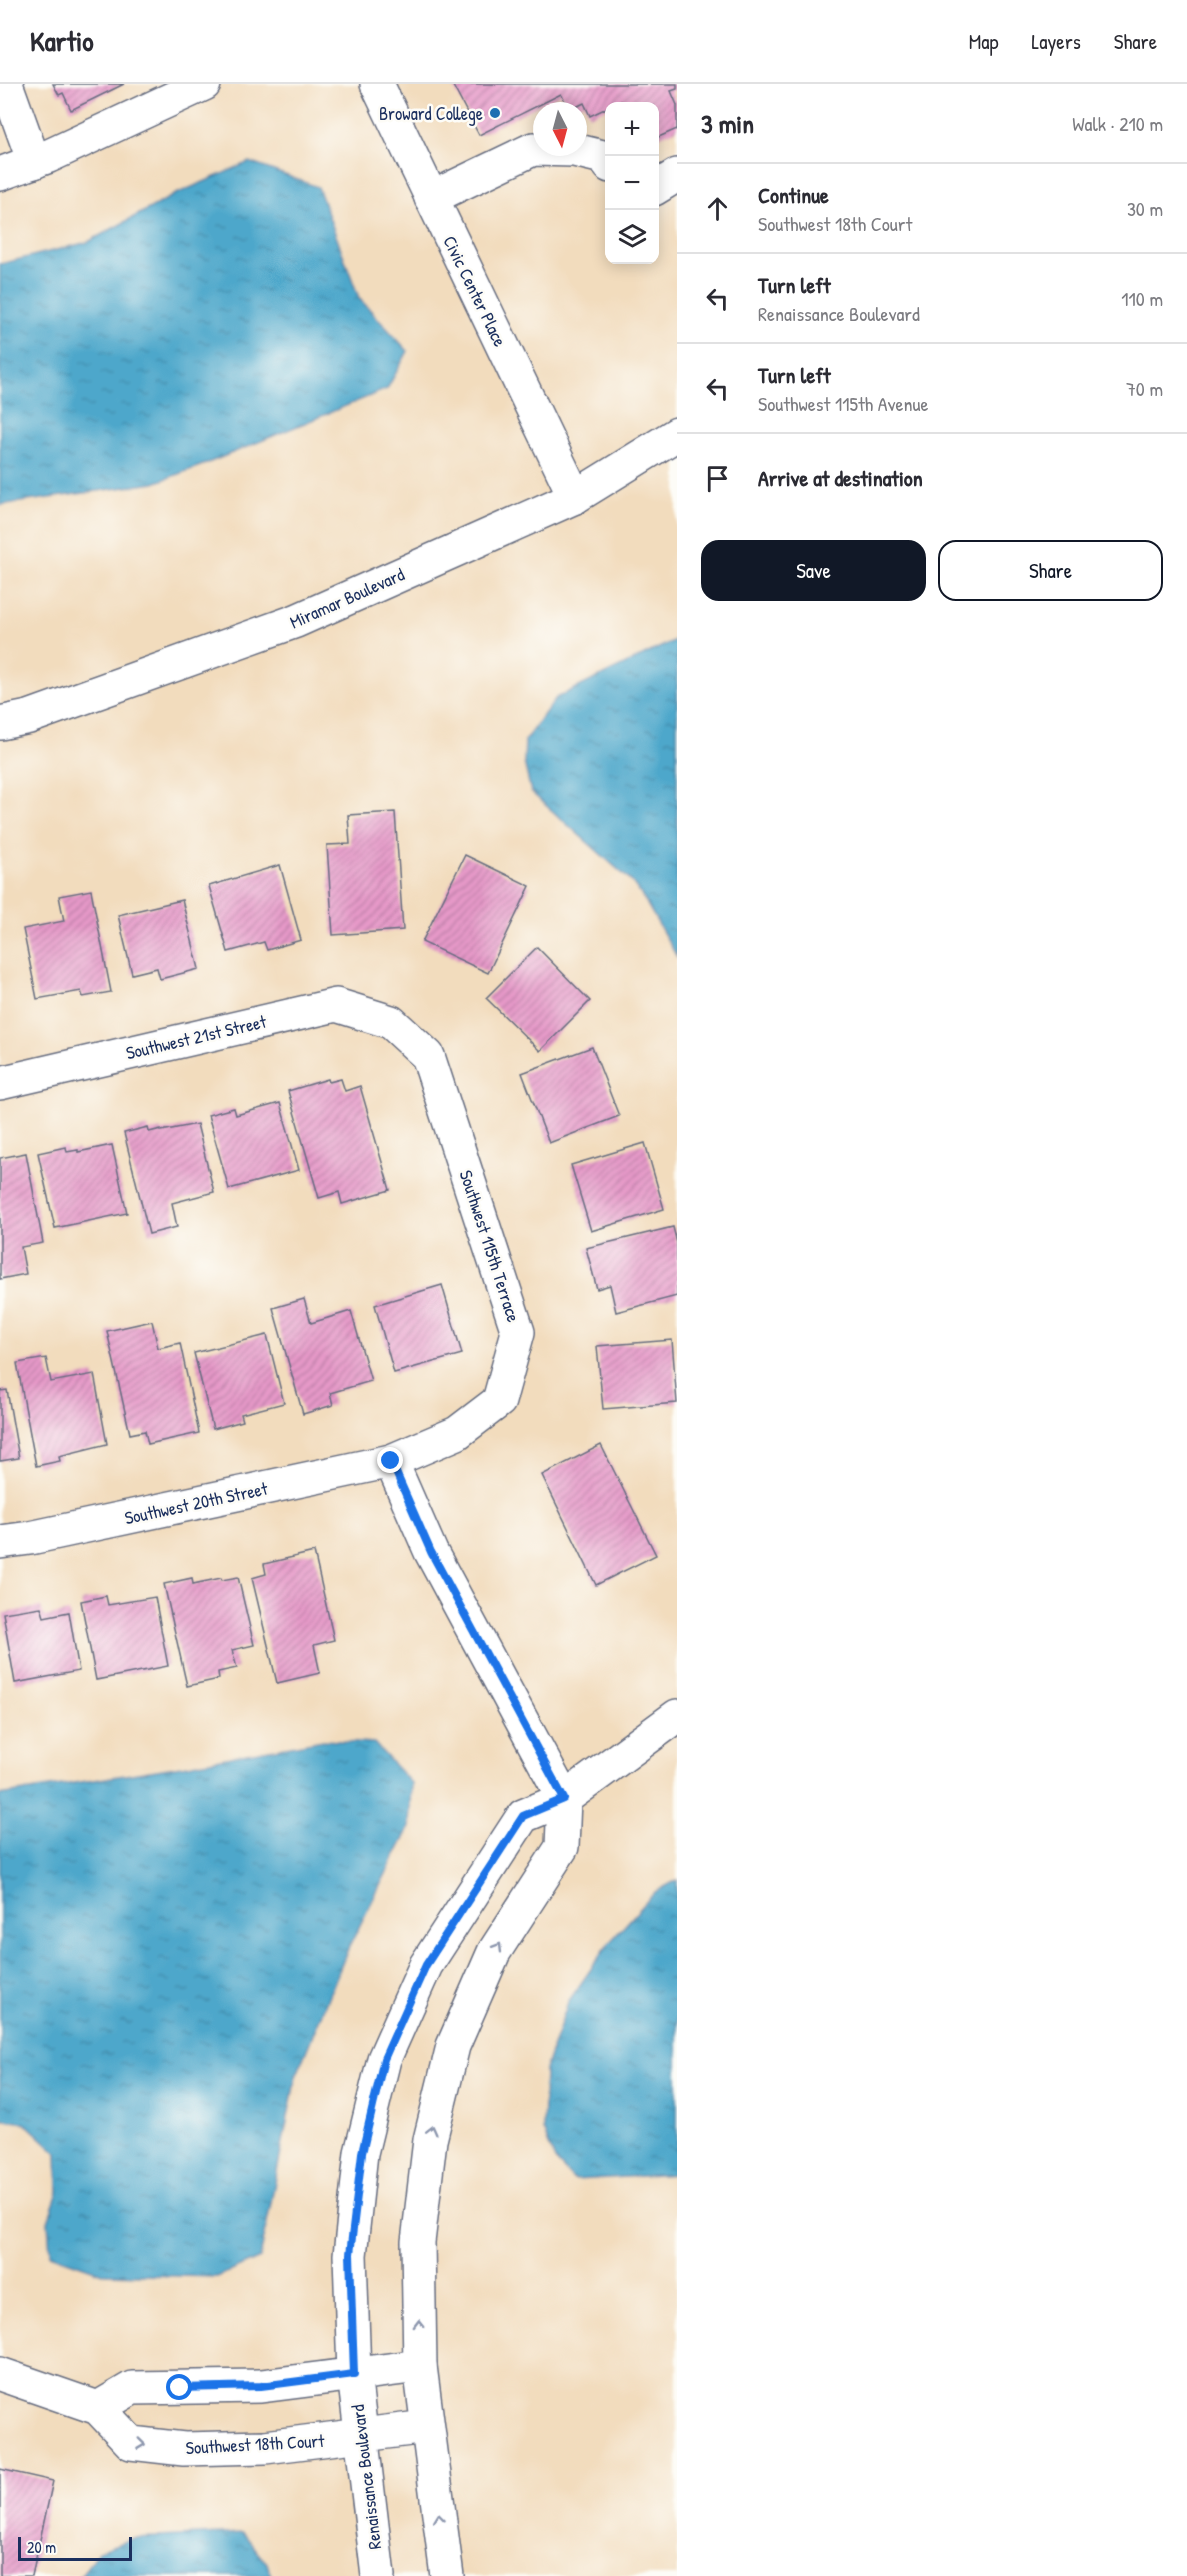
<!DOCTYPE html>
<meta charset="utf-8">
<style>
:root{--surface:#fff;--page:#f2f2f3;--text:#2b2b33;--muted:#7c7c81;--line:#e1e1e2;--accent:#111827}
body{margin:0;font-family:"Patrick Hand",sans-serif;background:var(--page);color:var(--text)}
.controls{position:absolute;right:18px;top:18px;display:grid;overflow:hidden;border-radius:12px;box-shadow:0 3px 15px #0003}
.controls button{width:54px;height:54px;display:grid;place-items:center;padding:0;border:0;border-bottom:2px solid var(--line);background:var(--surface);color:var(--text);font:30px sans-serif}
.compass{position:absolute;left:533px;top:18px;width:54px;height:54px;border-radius:50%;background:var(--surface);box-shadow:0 3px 15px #0003;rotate:174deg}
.scale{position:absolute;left:18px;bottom:15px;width:114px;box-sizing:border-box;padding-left:6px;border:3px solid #1b2f5e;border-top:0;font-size:16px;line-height:21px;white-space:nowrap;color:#1b2f5e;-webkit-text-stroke:4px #fdfcf7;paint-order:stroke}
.stop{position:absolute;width:18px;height:18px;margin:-14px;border:4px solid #1a73e8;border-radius:50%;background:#fff}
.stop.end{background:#1a73e8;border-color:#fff;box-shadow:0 2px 6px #0008}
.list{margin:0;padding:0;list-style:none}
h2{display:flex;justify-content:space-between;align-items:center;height:78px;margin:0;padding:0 24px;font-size:26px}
h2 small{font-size:20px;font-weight:400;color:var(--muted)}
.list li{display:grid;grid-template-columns:39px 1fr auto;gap:18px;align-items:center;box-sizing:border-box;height:90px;padding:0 24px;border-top:2px solid var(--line)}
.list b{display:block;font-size:22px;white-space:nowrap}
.list p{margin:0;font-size:20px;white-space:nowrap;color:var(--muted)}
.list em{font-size:20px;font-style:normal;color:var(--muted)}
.actions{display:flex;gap:12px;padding:18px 24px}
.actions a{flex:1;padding:14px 0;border:2px solid var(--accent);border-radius:18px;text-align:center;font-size:21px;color:var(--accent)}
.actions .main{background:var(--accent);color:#fff}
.icon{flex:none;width:33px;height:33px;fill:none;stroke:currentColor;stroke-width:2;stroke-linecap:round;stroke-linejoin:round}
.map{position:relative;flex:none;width:677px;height:2492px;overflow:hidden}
header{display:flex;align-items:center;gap:36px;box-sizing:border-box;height:84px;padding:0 30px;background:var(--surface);border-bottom:2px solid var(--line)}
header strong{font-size:28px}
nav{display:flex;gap:33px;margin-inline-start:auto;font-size:21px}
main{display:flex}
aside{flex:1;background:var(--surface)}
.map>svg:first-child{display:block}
.water{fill:url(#water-ripples);stroke:#346b94;stroke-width:1.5}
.building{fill:url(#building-hatch)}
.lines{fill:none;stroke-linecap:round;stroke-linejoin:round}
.minor-casing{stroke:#666c7f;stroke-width:36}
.minor{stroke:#fff;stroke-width:33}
.oneway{stroke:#8d97ae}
.route{stroke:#1a73e8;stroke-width:8}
.poi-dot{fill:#1f6fb2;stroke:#fdfcf7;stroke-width:2}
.labels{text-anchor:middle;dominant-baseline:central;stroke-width:5;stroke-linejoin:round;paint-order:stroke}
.poi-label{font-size:18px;fill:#1b2f5e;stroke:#fdfcf7;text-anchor:end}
.street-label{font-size:18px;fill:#1b2f5e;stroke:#fdfcf7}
</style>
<header>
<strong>Kartio</strong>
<nav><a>Map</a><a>Layers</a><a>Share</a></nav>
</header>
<main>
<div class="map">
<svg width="677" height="2492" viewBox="0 0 677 2492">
<defs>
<pattern id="water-ripples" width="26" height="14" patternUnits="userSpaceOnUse" patternTransform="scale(1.5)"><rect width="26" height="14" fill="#4ea7cb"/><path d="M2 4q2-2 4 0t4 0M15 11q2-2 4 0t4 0" fill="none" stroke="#4088a8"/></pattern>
<pattern id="building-hatch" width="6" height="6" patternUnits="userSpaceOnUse" patternTransform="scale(1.5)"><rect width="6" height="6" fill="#e699c8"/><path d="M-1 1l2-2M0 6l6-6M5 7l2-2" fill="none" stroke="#ba7da6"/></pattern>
</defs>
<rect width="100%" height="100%" fill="#fdfcf7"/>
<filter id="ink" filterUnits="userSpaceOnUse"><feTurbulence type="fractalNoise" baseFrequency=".0167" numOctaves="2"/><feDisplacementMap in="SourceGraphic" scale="12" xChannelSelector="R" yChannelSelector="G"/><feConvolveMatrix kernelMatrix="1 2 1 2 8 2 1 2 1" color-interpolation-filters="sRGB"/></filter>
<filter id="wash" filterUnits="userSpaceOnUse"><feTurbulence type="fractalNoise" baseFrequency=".008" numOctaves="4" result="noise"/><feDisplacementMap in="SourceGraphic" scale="24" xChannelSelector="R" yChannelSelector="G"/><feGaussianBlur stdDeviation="1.35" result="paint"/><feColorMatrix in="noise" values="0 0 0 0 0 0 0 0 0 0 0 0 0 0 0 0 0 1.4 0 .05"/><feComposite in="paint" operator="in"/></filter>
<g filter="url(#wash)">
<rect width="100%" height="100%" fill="#f2dcbd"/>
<g class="water">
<polygon points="249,78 318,103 359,214 408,267 387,305 203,381 154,399 0,421 0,180 88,158 176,110"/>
<polygon points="677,555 677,873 644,815 632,798 531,708 524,678 525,656 556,614"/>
<polygon points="323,1656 374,1659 411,1699 409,1744 348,1865 296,1992 260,2174 217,2193 106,2190 50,2170 48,2137 58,2108 57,2069 25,2039 0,2035 0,1711 188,1681"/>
<polygon points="677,1796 677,2090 574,2096 555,2076 543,2046 545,1986 568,1918 609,1859 655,1808"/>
<polygon points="243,2449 267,2479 271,2492 81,2492 98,2467 134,2454"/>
</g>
<g id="blocks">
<g class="building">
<polygon points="53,0 124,0 71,26 63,9 59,11"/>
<polygon points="452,0 677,0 677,5 671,7 677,21 677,45 654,55 654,22 624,22 621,17 590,32 584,19 570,26 561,10 479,51"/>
<polygon points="395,728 403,846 333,851 327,761 350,760 348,731"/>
<polygon points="465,771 530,802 488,889 422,858"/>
<polygon points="280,781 301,856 267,866 264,858 228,868 209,802"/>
<polygon points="91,806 111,908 83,913 81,907 37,915 23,845 64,837 59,812"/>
<polygon points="182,816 199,885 160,895 157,884 132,890 118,831"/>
<polygon points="537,863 590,917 540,967 486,914"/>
<polygon points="592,963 619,1032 549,1059 522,989"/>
<polygon points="328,995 329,998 341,995 345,1007 360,1002 390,1106 342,1120 339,1108 319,1114 288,1007"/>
<polygon points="280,1019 299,1086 229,1105 208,1031 234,1024 236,1031"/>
<polygon points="197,1040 214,1108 172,1119 177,1143 149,1150 124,1049 148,1043 149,1048 161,1045 161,1047"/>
<polygon points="645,1059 664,1125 591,1147 571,1081"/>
<polygon points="112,1061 127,1129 55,1144 38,1069 66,1063 67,1068 78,1066 78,1068"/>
<polygon points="26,1069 43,1159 21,1163 26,1190 0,1195 0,1074"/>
<polygon points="673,1143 677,1159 677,1212 616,1228 610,1201 597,1205 586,1164"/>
<polygon points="442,1201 462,1270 394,1289 375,1221"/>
<polygon points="304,1215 311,1239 351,1227 371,1297 330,1309 333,1321 303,1330 273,1224"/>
<polygon points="152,1237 158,1264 180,1259 199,1349 148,1360 145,1347 130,1350 107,1247"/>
<polygon points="267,1251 284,1319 241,1330 243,1337 213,1345 194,1269"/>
<polygon points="672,1256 677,1319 603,1325 597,1262"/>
<polygon points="46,1274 51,1298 94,1290 107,1360 59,1372 60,1377 36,1382 17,1279"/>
<polygon points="7,1306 19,1374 0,1377 0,1307"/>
<polygon points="601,1361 656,1471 596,1501 542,1391"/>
<polygon points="314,1468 334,1556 314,1561 320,1589 277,1599 252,1494 266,1490 264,1480"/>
<polygon points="238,1493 254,1561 232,1566 237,1584 218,1588 219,1595 187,1602 164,1500 192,1494 193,1500 221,1494 222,1496"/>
<polygon points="106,1512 108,1521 155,1513 168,1582 96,1596 81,1517"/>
<polygon points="41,1523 44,1533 69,1528 79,1587 15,1599 3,1529"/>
<polygon points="0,2385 53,2397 32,2492 0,2492"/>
</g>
</g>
</g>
<g filter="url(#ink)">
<use href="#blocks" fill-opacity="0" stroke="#666c7f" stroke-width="1.5"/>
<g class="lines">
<g class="minor-casing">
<g id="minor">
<polyline points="6,0 34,78"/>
<polyline points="377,0 575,413"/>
<polyline points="0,90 49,72 204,0"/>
<polyline points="654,105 677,91"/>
<polyline points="431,114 533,65 574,66 603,73 610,82"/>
<polyline points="0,639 29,633 296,537 575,413 677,350"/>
<polyline points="0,999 336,921 391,938 428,972 518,1248 499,1317 457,1349 391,1377 30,1454 0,1458"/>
<polyline points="391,1377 431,1468 564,1715"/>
<polyline points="0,2290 98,2324 131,2359 184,2365 265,2363 427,2343"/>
<polyline points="98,2324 132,2304 261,2302 420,2282"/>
<polyline points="378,2492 354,2290 350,2171 361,2069 384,1975 426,1881 523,1732 564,1715 677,1632"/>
<polyline points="447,2492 420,2282 418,2158 430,2056 453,1962 494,1868 562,1763 564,1715"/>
</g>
</g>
<use href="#minor" class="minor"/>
</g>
<defs><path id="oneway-chevron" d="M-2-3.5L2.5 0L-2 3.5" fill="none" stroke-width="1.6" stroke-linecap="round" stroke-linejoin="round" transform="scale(1.5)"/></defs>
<g class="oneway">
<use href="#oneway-chevron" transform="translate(498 1863) rotate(-59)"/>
<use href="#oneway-chevron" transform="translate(432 2046) rotate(-76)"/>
<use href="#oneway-chevron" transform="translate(419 2240) rotate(-91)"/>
<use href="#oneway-chevron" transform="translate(141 2360) rotate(7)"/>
<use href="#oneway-chevron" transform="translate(439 2434) rotate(-97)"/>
</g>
</g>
<g class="lines" filter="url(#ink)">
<polyline class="route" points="180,2304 261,2302 354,2290 350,2170 362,2069 384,1975 426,1881 523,1732 564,1715 431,1468 391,1377"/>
</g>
<circle class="poi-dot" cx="495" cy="29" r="6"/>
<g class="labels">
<g class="poi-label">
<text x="483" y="29">Broward College</text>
</g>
<g class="street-label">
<text transform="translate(475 207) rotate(64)">Civic Center Place</text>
<text transform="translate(347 514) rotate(-24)">Miramar Boulevard</text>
<text transform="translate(196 953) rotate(-13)">Southwest 21st Street</text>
<text transform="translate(490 1162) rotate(72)">Southwest 115th Terrace</text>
<text transform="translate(196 1419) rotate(-12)">Southwest 20th Street</text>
<text transform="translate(255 2360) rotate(-3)">Southwest 18th Court</text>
<text transform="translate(366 2393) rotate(-97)">Renaissance Boulevard</text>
</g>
</g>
</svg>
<div class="controls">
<button>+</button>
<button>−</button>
<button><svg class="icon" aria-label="layers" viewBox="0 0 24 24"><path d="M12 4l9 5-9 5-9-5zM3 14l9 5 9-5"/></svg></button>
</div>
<svg class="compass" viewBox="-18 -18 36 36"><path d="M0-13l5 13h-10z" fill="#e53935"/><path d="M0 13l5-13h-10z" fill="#7c7c81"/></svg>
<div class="scale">20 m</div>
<div class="stop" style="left:180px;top:2304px"></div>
<div class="stop end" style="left:391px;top:1377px"></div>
</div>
<aside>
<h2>3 min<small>Walk · 210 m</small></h2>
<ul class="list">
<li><svg class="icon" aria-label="ahead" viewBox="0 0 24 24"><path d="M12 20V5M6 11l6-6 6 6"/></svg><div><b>Continue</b><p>Southwest 18th Court</p></div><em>30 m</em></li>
<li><svg class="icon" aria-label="left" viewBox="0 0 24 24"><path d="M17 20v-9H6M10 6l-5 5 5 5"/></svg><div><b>Turn left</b><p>Renaissance Boulevard</p></div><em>110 m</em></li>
<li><svg class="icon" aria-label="left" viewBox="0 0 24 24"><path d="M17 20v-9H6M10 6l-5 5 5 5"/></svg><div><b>Turn left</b><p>Southwest 115th Avenue</p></div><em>70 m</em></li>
<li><svg class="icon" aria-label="arrive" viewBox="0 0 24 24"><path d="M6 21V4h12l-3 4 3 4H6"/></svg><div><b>Arrive at destination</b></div></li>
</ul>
<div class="actions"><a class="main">Save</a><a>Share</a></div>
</aside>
</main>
